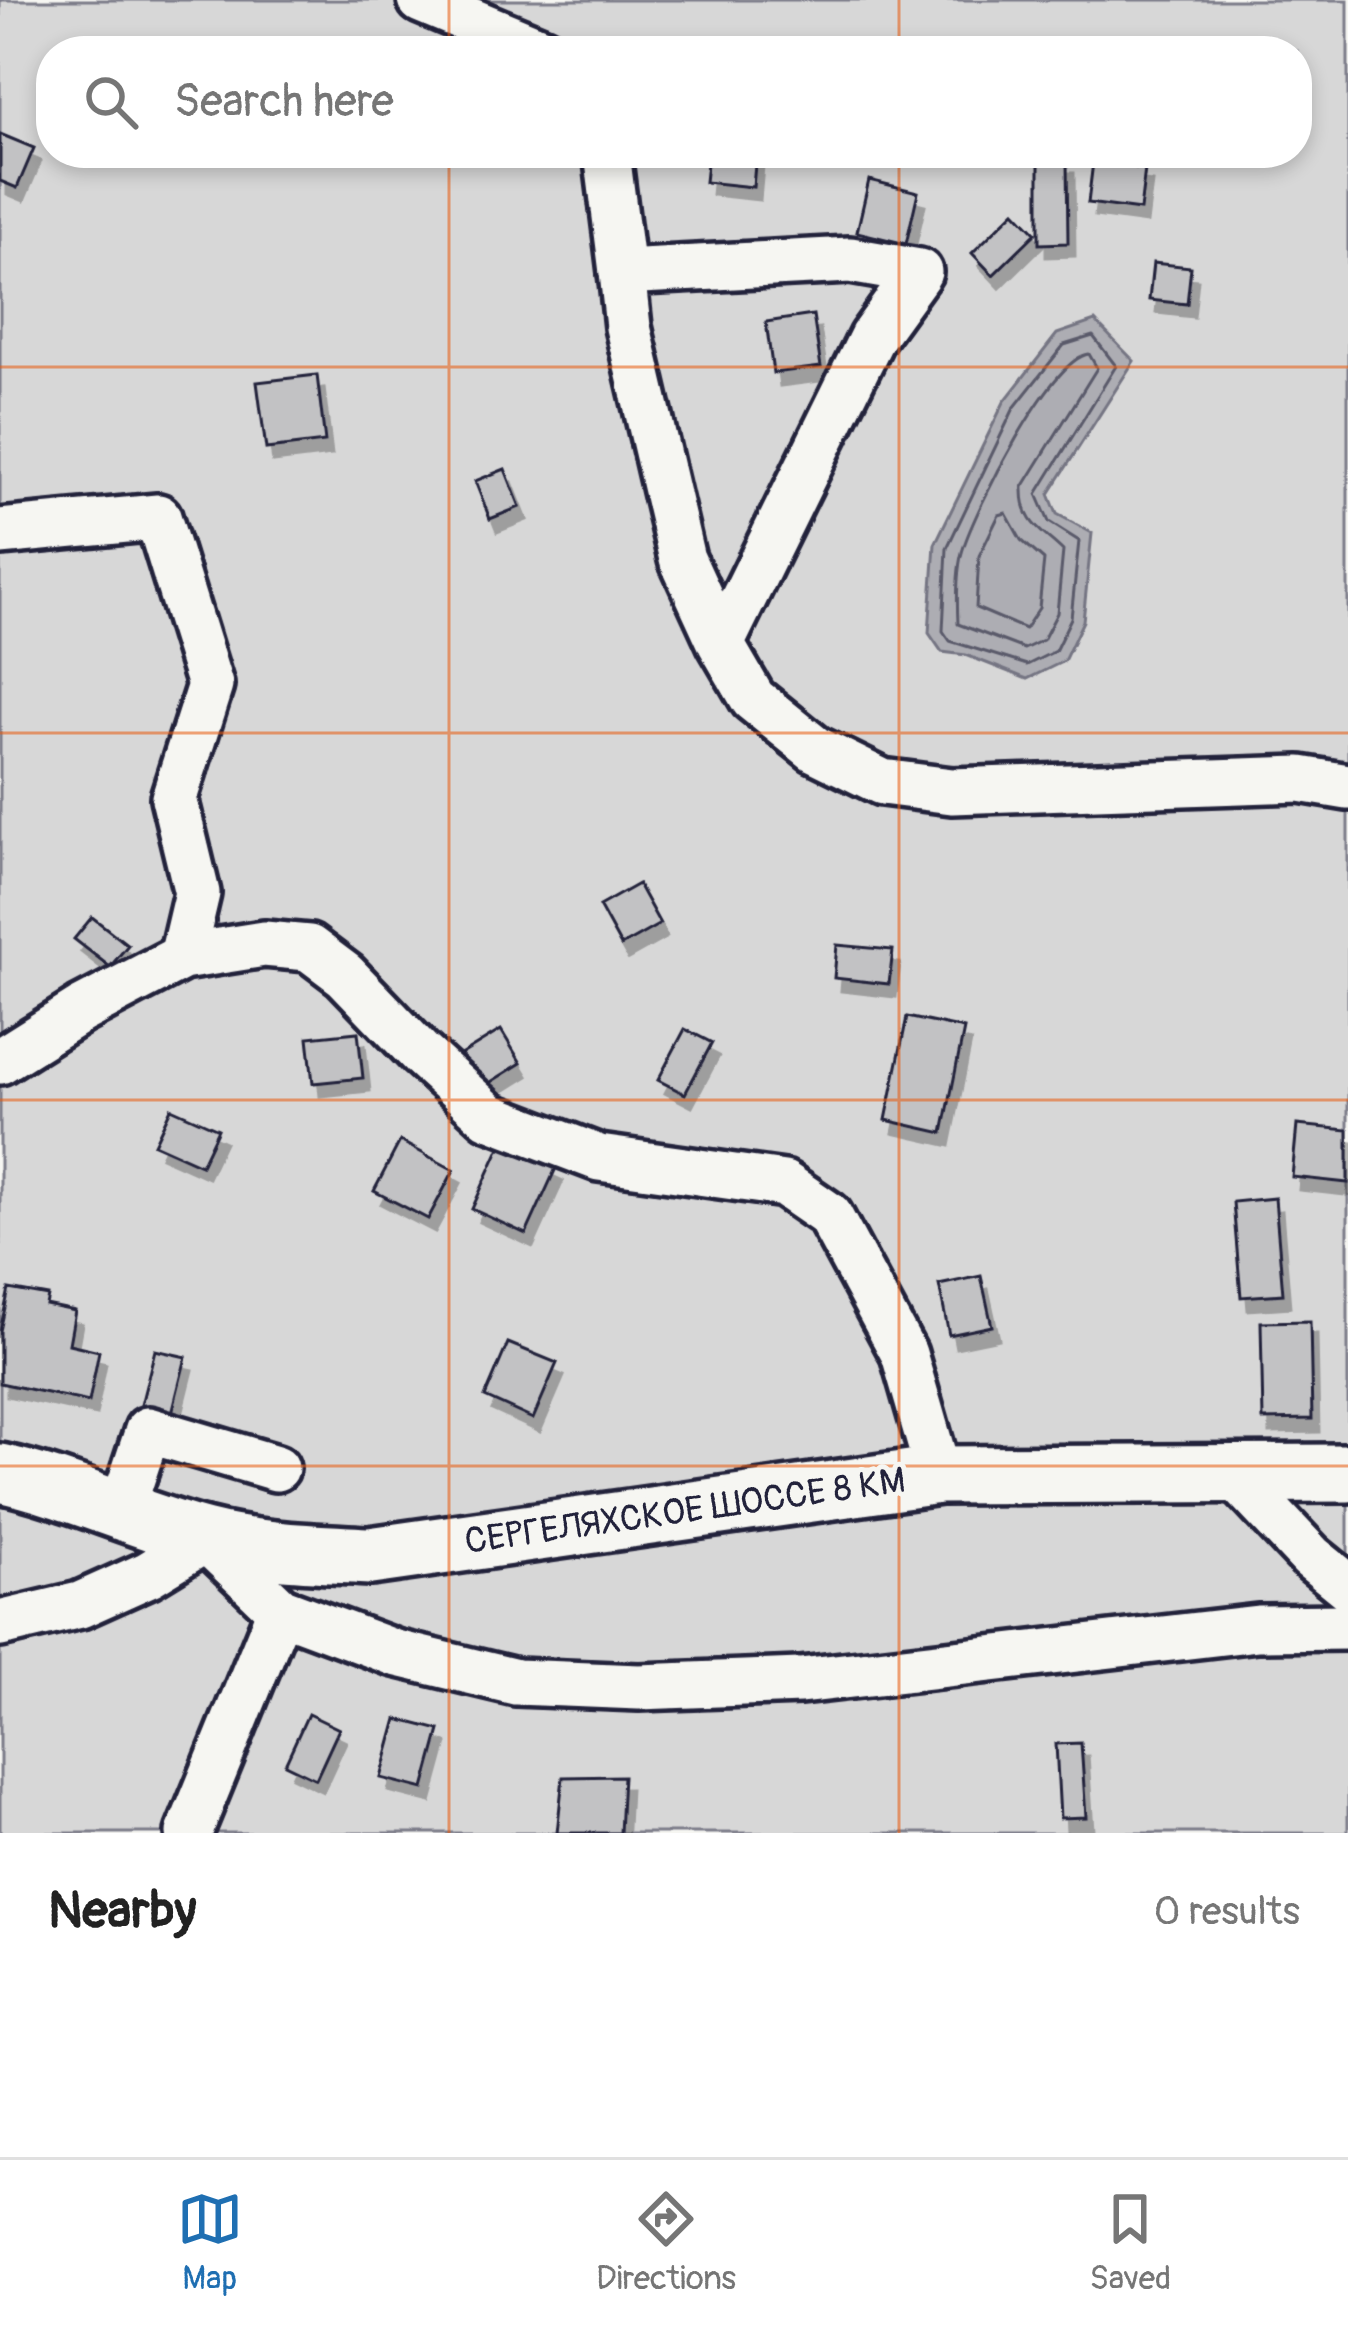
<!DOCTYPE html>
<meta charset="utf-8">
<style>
:root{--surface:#fff;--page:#f2f2f2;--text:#222;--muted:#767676;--line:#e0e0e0;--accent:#1f6fb2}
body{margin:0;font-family:Pangolin,sans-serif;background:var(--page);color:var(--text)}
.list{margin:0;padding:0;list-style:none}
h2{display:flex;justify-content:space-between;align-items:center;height:156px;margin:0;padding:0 48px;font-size:51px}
h2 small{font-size:39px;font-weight:400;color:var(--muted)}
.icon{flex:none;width:66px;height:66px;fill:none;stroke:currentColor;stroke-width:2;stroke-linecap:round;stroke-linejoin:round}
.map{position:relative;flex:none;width:1348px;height:1833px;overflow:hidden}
.search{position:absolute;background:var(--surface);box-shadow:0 6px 18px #0003;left:36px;right:36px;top:36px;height:132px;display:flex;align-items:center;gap:30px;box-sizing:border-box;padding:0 42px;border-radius:48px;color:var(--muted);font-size:45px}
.sheet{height:324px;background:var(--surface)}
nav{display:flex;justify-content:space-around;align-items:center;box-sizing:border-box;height:168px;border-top:3px solid var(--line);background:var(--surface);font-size:33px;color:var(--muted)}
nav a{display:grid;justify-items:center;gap:6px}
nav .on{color:var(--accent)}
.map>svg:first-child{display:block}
.green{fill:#d7d7d7;stroke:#7c7c89;stroke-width:3;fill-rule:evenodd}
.water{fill:#adadb3;stroke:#757583;stroke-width:3}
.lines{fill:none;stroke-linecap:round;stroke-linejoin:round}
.shore{stroke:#5a5a6b;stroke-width:3}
.building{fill:#c2c2c4;stroke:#22223b;stroke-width:3;filter:url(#shadow)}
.minor-casing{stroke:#22223b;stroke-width:54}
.major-casing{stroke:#22223b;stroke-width:66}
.minor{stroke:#f6f6f2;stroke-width:45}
.major{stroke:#f6f6f2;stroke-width:57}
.grid{fill:none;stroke:#e8590c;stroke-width:3;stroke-opacity:0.55}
.labels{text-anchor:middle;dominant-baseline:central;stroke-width:10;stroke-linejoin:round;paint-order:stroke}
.street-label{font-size:36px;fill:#22223b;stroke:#f6f6f2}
</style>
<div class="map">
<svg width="1348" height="1833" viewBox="0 0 1348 1833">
<defs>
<filter id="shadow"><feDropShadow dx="7" dy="13" stdDeviation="0" flood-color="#0004"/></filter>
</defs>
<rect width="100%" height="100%" fill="#f6f6f2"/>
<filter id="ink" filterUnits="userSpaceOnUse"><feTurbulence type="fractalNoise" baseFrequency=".00833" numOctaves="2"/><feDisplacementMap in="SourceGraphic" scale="24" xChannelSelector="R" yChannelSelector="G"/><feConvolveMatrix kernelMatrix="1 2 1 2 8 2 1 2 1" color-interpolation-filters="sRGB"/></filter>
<g filter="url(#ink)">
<path class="green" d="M 0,0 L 1348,0 L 1348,1833 L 0,1833 ZM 51,51 L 1297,51 L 1297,153 L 51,153 Z"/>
<polygon class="water" points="1095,321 1134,361 1049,494 1057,514 1092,533 1083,621 1064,661 1027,679 966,655 942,652 929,633 935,544 1004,402 1057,334"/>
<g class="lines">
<g class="shore">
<polygon points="1093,336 1116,366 1037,494 1049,522 1079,541 1071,618 1055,651 1027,665 950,641 943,631 947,548 1014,408 1064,345"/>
<path d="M 1089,354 L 1097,368 L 1023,487 C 1022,525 1042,530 1063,551 L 1057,613 L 1043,640 L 1024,649 L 958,624 C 957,602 956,570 963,549 C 975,510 1051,358 1089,354 Z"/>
<polygon points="1006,513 1021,540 1044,560 1039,608 1025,629 976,608 979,556 999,515"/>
</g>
</g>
<g class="building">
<polygon points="0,134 34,148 17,188 0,181"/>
<polygon points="708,153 756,153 753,187 705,182"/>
<polygon points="1039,160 1067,160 1068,243 1039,244"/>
<polygon points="1093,162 1145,169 1140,210 1088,203"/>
<polygon points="869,180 918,192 906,244 857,232"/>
<polygon points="1015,211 1036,233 993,275 972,253"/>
<polygon points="1153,263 1191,267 1187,304 1149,300"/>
<polygon points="813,315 821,367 773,373 766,322"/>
<polygon points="317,375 325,442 266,449 257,382"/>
<polygon points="505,469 520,507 490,519 475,481"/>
<polygon points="638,884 660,924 621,946 599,906"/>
<polygon points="92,917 128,945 110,967 74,939"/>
<polygon points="837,945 893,950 889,984 834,978"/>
<polygon points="907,1017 964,1029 943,1133 886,1120"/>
<polygon points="685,1029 712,1043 685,1094 658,1080"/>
<polygon points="501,1030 521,1063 478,1090 457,1057"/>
<polygon points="358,1032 363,1078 313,1083 308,1037"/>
<polygon points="171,1108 218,1129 201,1165 154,1144"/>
<polygon points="1297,1125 1348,1130 1348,1183 1292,1177"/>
<polygon points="400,1141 454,1170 428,1219 374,1191"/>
<polygon points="502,1143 556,1168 526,1234 472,1209"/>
<polygon points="1275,1198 1283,1294 1241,1297 1233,1202"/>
<polygon points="981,1276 992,1326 949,1335 939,1285"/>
<polygon points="9,1289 48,1296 46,1305 75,1311 69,1344 99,1351 89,1402 0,1383 0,1331"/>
<polygon points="1310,1321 1312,1419 1263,1420 1261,1322"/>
<polygon points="508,1343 557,1363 533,1419 485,1397"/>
<polygon points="155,1350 186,1357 172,1413 141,1405"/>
<polygon points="308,1714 339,1729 316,1779 285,1764"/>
<polygon points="397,1719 440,1730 424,1789 381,1778"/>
<polygon points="1081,1743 1086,1817 1060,1818 1056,1744"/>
<polygon points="623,1776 620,1833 557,1833 563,1777"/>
</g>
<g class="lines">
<g class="minor-casing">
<g id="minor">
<polyline points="421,0 543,51"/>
<polyline points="607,153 622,272"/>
<polyline points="0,532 158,517 210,685 174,798 197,893 182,957"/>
<polyline points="721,644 682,559 628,327 622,272 850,260 919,272 872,337 721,644 753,699 815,749 882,782 952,791 1300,779 1348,787"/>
<polyline points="0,1061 81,1010 182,957 264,944 309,948 345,975 421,1054 489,1116 599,1158 784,1184 829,1215 904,1354 939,1475"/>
<polyline points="1233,1474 1311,1557 1348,1587"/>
<polyline points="121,1512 148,1430 276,1468"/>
<polyline points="0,1624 80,1605 149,1574 206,1539 280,1610 395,1653 516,1682 639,1687 800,1681 1258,1628 1348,1627"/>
<polyline points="189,1833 280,1610"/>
</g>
</g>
<g class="major-casing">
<path id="major" d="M 0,1473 C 70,1488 135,1520 204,1538 C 258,1552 314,1553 370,1556 L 939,1475 L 1348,1473"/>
</g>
<use href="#minor" class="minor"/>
<use href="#major" class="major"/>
</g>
</g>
<path class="grid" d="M 449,0 L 449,51M 899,0 L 899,51M 449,153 L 449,1833M 899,153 L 899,1833M 0,367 L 1348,367M 0,733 L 1348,733M 0,1100 L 1348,1100M 0,1466 L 1348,1466"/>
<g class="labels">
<g class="street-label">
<text transform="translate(685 1511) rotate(-8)">СЕРГЕЛЯХСКОЕ ШОССЕ 8 КМ</text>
</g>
</g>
</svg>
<div class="search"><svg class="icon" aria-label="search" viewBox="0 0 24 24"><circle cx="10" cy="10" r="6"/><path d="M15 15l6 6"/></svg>Search here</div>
</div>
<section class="sheet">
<h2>Nearby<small>0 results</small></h2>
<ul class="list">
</ul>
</section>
<nav>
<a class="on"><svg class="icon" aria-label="map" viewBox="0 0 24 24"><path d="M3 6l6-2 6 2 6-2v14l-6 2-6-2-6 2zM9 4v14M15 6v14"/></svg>Map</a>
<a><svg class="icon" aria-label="directions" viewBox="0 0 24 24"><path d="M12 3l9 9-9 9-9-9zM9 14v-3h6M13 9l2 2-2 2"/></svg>Directions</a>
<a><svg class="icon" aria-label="saved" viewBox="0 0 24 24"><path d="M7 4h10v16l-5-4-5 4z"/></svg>Saved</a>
</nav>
